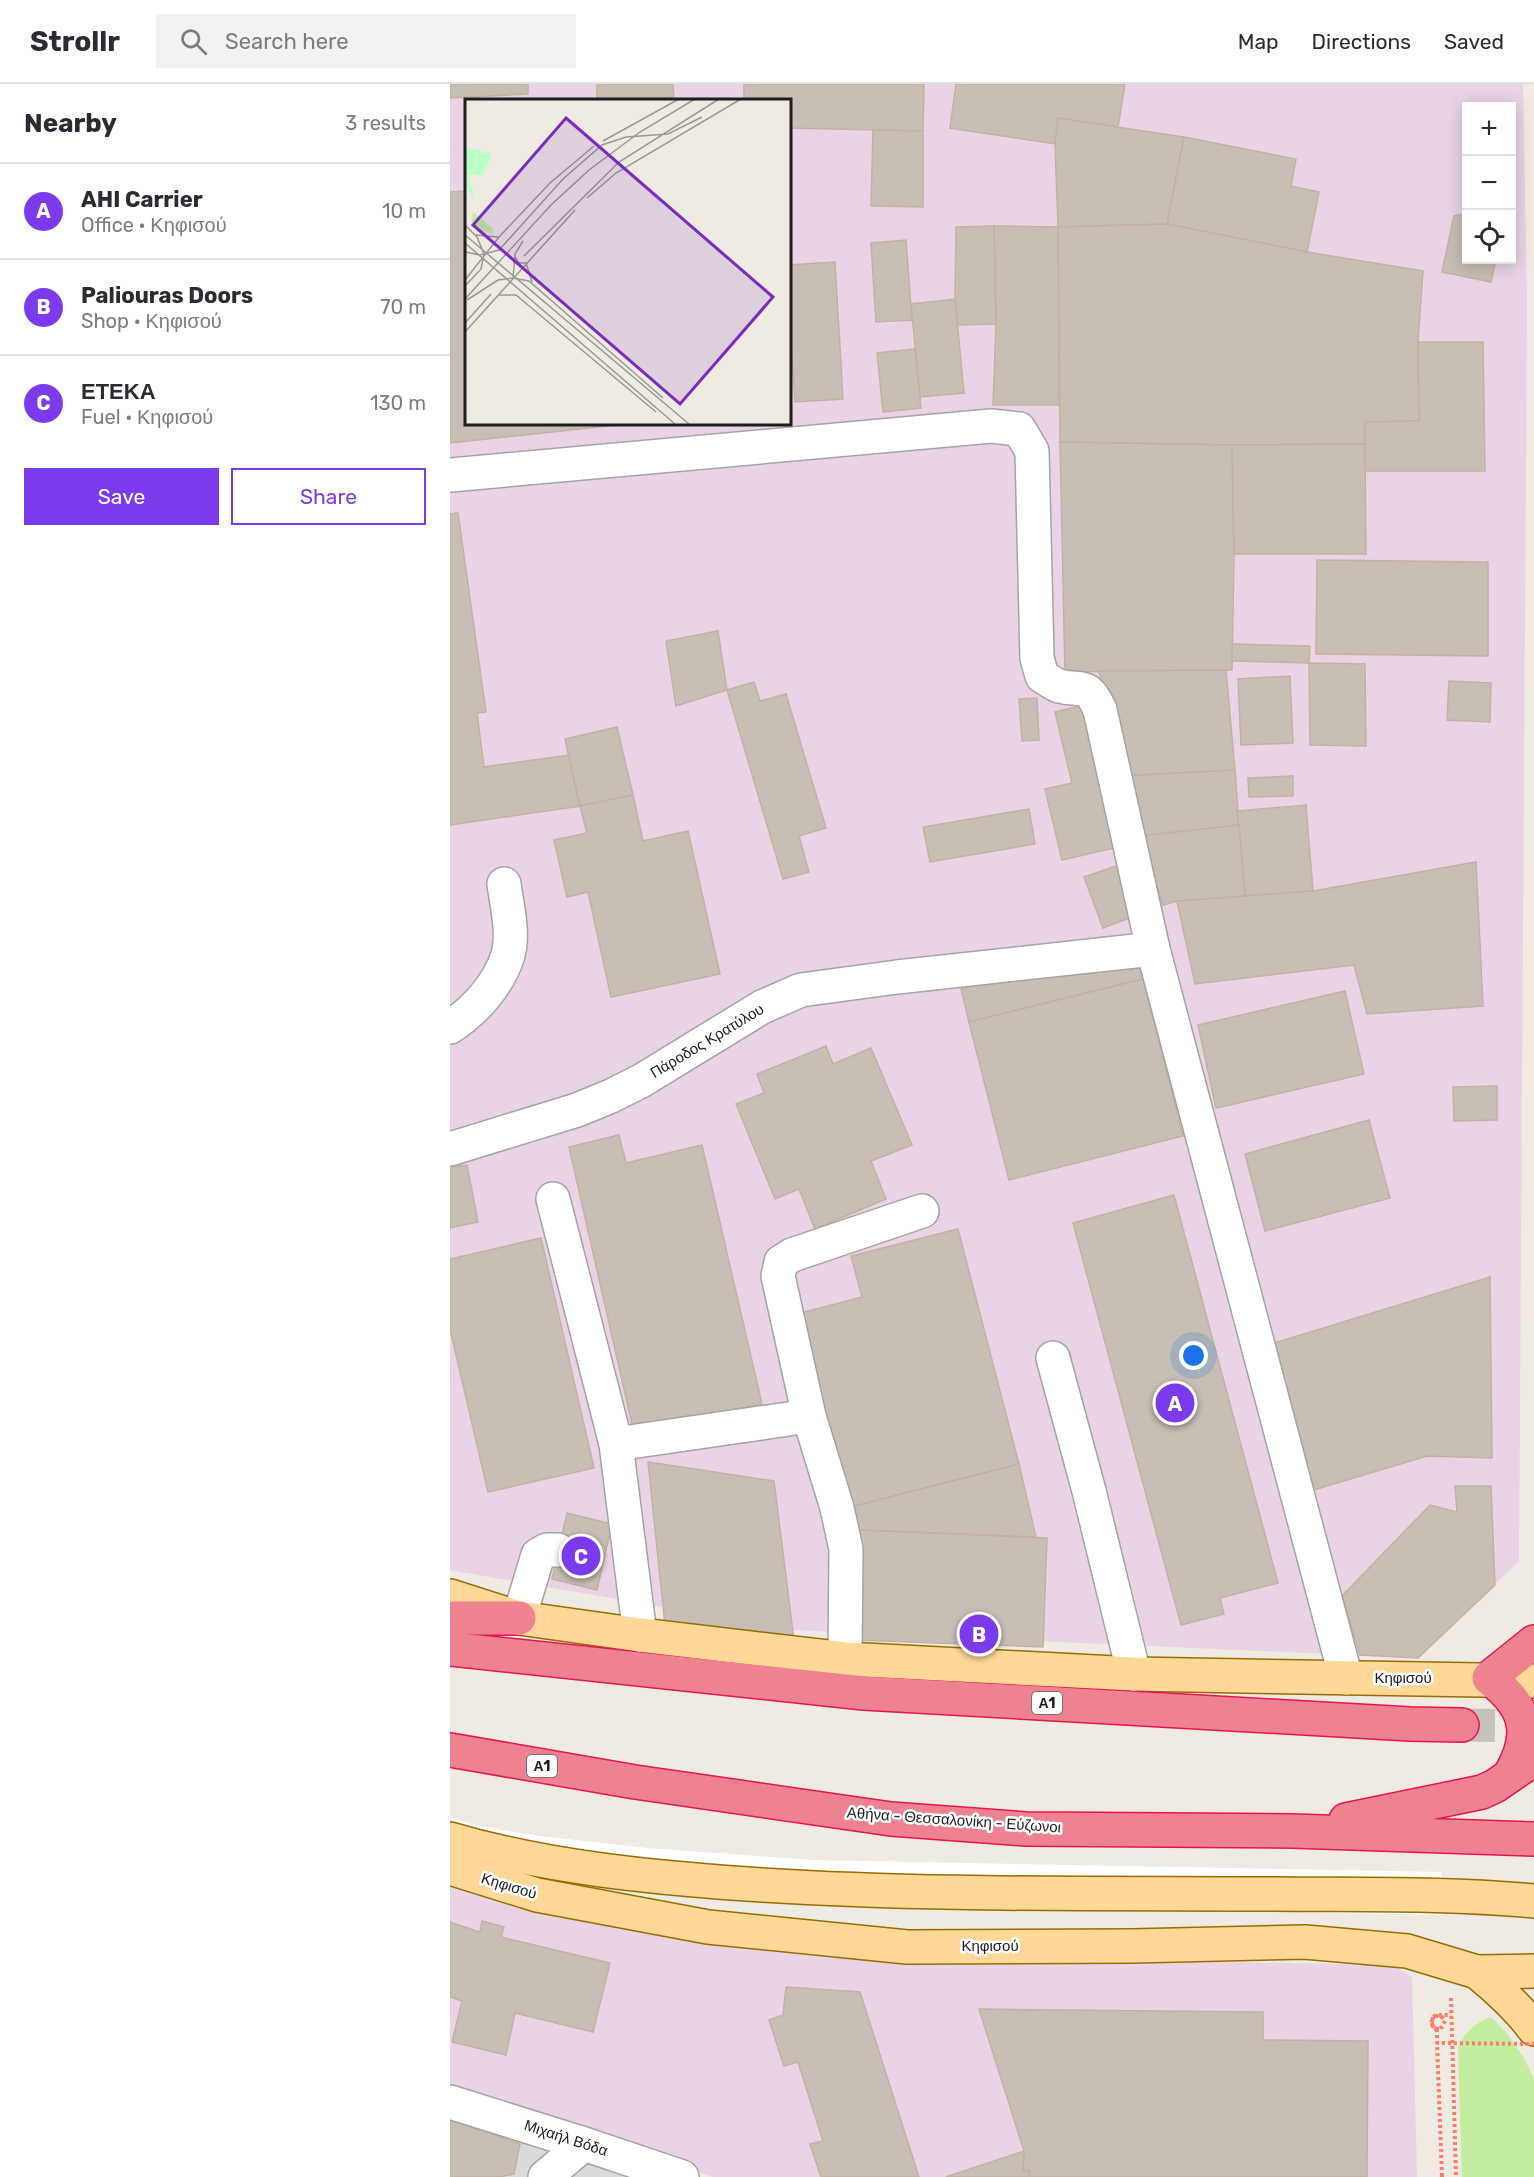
<!DOCTYPE html>
<meta charset="utf-8">
<style>
:root{--surface:#fff;--page:#f2f2f3;--text:#2b2b33;--muted:#7c7c81;--line:#e1e1e2;--accent:#7c3aed}
body{margin:0;font-family:Rubik,sans-serif;background:var(--page);color:var(--text)}
.controls{position:absolute;right:18px;top:18px;display:grid;overflow:hidden;border-radius:0px;box-shadow:0 3px 15px #0003}
.controls button{width:54px;height:54px;display:grid;place-items:center;padding:0;border:0;border-bottom:2px solid var(--line);background:var(--surface);color:var(--text);font:30px sans-serif}
.you{position:absolute;left:744px;top:1272px;width:21px;height:21px;margin:-15px;border:4px solid #fff;border-radius:50%;background:#1a73e8;box-shadow:0 0 0 9px #1a73e833}
.badge{display:grid;place-items:center;width:39px;height:39px;border-radius:50%;background:var(--accent);color:#fff;font-size:20px;font-weight:700}
.pin{position:absolute;translate:-50% -50%;border:3px solid #fff;box-shadow:0 2px 6px #0006}
.list{margin:0;padding:0;list-style:none}
h2{display:flex;justify-content:space-between;align-items:center;height:78px;margin:0;padding:0 24px;font-size:26px}
h2 small{font-size:20px;font-weight:400;color:var(--muted)}
.list li{display:grid;grid-template-columns:39px 1fr auto;gap:18px;align-items:center;box-sizing:border-box;height:96px;padding:0 24px;border-top:2px solid var(--line)}
.list b{display:block;font-size:22px;white-space:nowrap}
.list p{margin:0;font-size:20px;white-space:nowrap;color:var(--muted)}
.list em{font-size:20px;font-style:normal;color:var(--muted)}
.actions{display:flex;gap:12px;padding:18px 24px}
.actions a{flex:1;padding:14px 0;border:2px solid var(--accent);border-radius:0px;text-align:center;font-size:21px;color:var(--accent)}
.actions .main{background:var(--accent);color:#fff}
.icon{flex:none;width:33px;height:33px;fill:none;stroke:currentColor;stroke-width:2;stroke-linecap:round;stroke-linejoin:round}
.map{position:relative;flex:none;width:1084px;height:2093px;overflow:hidden}
header{display:flex;align-items:center;gap:36px;box-sizing:border-box;height:84px;padding:0 30px;background:var(--surface);border-bottom:2px solid var(--line)}
header strong{font-size:28px}
nav{display:flex;gap:33px;margin-inline-start:auto;font-size:21px}
.search{width:420px;height:54px;background:var(--page);display:flex;align-items:center;gap:15px;box-sizing:border-box;padding:0 21px;border-radius:0px;color:var(--muted);font-size:22px}
main{display:flex}
aside{flex:1;background:var(--surface)}
.map>svg:first-child{display:block}
.residential{fill:#dbdada}
.industrial{fill:#e9d3e4;fill-rule:evenodd}
.grass{fill:#c3eea2}
.pier{fill:#fff}
.building{fill:#c7beb5;stroke:#c2b2a3;stroke-width:1.5}
.lines{fill:none;stroke-linecap:round;stroke-linejoin:round}
.minor-tunnel{stroke:#c5c2bb;stroke-width:33;stroke-dasharray:33 16;stroke-linecap:butt}
.highway-tunnel{stroke:#c5c2bb;stroke-width:33;stroke-dasharray:33 16;stroke-linecap:butt}
.minor-casing{stroke:#a4a4a4;stroke-width:36}
.major-casing{stroke:#966d00;stroke-width:36}
.highway-casing{stroke:#e81450;stroke-width:36}
.path{stroke:#ff7c63;stroke-width:4;stroke-dasharray:3 3;stroke-linecap:butt}
.minor{stroke:#fff;stroke-width:33}
.major{stroke:#ffd897;stroke-width:33}
.highway{stroke:#ee8290;stroke-width:33}
.path-bridge{stroke:#ff7c63;stroke-width:4;stroke-dasharray:3 3;stroke-linecap:butt}
.labels{text-anchor:middle;dominant-baseline:central;stroke-width:5;stroke-linejoin:round;paint-order:stroke}
.shield{fill:#fff;stroke:#616161;stroke-width:1.5}
.shield-label{font-size:14px;font-weight:bold;fill:#1d1d1d}
.street-label{font-size:15px;fill:#1d1d1d;stroke:#fff}
.inset-road{fill:none;stroke:#9b9993;stroke-width:1.5}
.view{fill:#7b2cbf;fill-opacity:0.15;stroke:#7b2cbf;stroke-width:3}
.inset-edge{fill:none;stroke:#1d1d1d;stroke-width:3}
</style>
<header>
<strong>Strollr</strong>
<div class="search"><svg class="icon" aria-label="search" viewBox="0 0 24 24"><circle cx="10" cy="10" r="6"/><path d="M15 15l6 6"/></svg>Search here</div>
<nav><a>Map</a><a>Directions</a><a>Saved</a></nav>
</header>
<main>
<aside>
<h2>Nearby<small>3 results</small></h2>
<ul class="list">
<li><span class="badge">A</span><div><b>AHI Carrier</b><p>Office · Κηφισού</p></div><em>10 m</em></li>
<li><span class="badge">B</span><div><b>Paliouras Doors</b><p>Shop · Κηφισού</p></div><em>70 m</em></li>
<li><span class="badge">C</span><div><b>ΕΤΕΚΑ</b><p>Fuel · Κηφισού</p></div><em>130 m</em></li>
</ul>
<div class="actions"><a class="main">Save</a><a>Share</a></div>
</aside>
<div class="map">
<svg width="1084" height="2093" viewBox="0 0 1084 2093">
<rect width="100%" height="100%" fill="#efebe2"/>
<polygon class="residential" points="0,2028 198,2093 0,2093"/>
<g class="industrial">
<path d="M 0,0 L 1073,0 L 1077,216 L 1069,1477 L 968,1574 L 344,1546 L 0,1486 ZM 16,16 L 339,16 L 339,339 L 16,339 ZM 1016,22 L 1062,22 L 1062,176 L 1016,176 Z"/>
<polygon points="0,1797 372,1871 943,1881 962,1893 967,2093 263,2093 0,2002"/>
</g>
<path class="grass" d="M 1041,1933 L 1056,1948 L 1074,1974 L 1084,1995 L 1084,2093 L 1012,2093 L 1008,1964 C 1015,1947 1024,1940 1041,1933 Z"/>
<polygon class="pier" points="0,1733 28,1742 81,1751 197,1764 362,1776 991,1788 995,1831 361,1819 194,1808 70,1792 0,1778"/>
<g class="building">
<polygon points="0,0 78,0 78,10 0,14"/>
<polygon points="147,0 223,0 224,16 147,16"/>
<polygon points="294,0 474,0 473,47 339,44 339,16 294,16"/>
<polygon points="506,0 675,0 668,43 608,34 605,60 500,44"/>
<polygon points="608,34 734,53 717,140 608,143 605,60"/>
<polygon points="423,46 473,47 473,123 421,122"/>
<polygon points="734,53 846,75 841,102 869,108 857,168 717,140"/>
<polygon points="16,107 16,339 186,339 0,359 0,108"/>
<polygon points="1016,130 1016,176 1046,176 1041,198 992,188 1004,132"/>
<polygon points="717,140 857,168 973,187 968,258 969,337 915,338 915,360 782,361 610,358 608,143"/>
<polygon points="544,142 608,143 609,321 543,321 546,240"/>
<polygon points="544,142 546,240 507,241 505,215 506,143"/>
<polygon points="456,156 462,236 426,238 421,159"/>
<polygon points="385,178 393,315 345,318 339,230 339,181"/>
<polygon points="505,215 514,309 470,313 461,220"/>
<polygon points="968,258 1033,258 1035,387 915,387 915,338 969,337"/>
<polygon points="465,265 471,324 433,328 427,269"/>
<polygon points="610,358 782,361 784,470 782,586 615,588"/>
<polygon points="915,360 916,470 784,470 782,361"/>
<polygon points="8,429 36,628 27,629 34,683 119,671 130,722 0,741 0,430"/>
<polygon points="867,476 1038,478 1038,572 866,570"/>
<polygon points="268,547 277,606 226,622 216,557"/>
<polygon points="782,560 860,562 859,579 782,577"/>
<polygon points="859,579 915,580 916,662 860,661"/>
<polygon points="776,586 785,686 673,692 649,587"/>
<polygon points="840,592 843,659 791,661 788,595"/>
<polygon points="999,597 1041,599 1040,638 997,636"/>
<polygon points="304,598 310,617 336,610 376,744 349,752 359,788 333,795 277,606"/>
<polygon points="587,614 589,656 572,657 569,615"/>
<polygon points="638,620 673,762 612,776 595,705 622,699 605,628"/>
<polygon points="167,643 183,711 130,722 115,655"/>
<polygon points="785,686 789,741 691,752 673,692"/>
<polygon points="843,692 843,712 799,713 798,694"/>
<polygon points="183,711 193,757 238,747 270,890 161,913 138,808 117,813 104,756 137,749 130,722"/>
<polygon points="856,721 863,807 795,813 787,727"/>
<polygon points="579,725 585,760 480,778 473,743"/>
<polygon points="789,741 795,813 727,817 713,821 691,752"/>
<polygon points="1026,778 1033,922 917,930 904,881 745,900 727,817 863,807"/>
<polygon points="672,780 690,830 653,844 634,793"/>
<polygon points="688,878 693,895 519,938 511,905 587,883"/>
<polygon points="693,895 733,1052 559,1096 519,938"/>
<polygon points="895,907 914,990 766,1024 748,941"/>
<polygon points="376,962 383,980 421,964 462,1061 421,1077 436,1115 365,1145 349,1105 325,1115 286,1020 314,1009 307,990"/>
<polygon points="1047,1002 1047,1036 1004,1037 1003,1003"/>
<polygon points="919,1036 940,1114 815,1147 795,1070"/>
<polygon points="169,1051 176,1079 252,1061 312,1320 184,1349 119,1063"/>
<polygon points="17,1081 28,1138 0,1144 0,1083"/>
<polygon points="724,1111 828,1499 770,1514 774,1530 731,1541 623,1139"/>
<polygon points="508,1145 569,1380 397,1424 347,1230 412,1213 401,1172"/>
<polygon points="91,1154 144,1384 38,1408 0,1245 0,1175"/>
<polygon points="1040,1193 1042,1374 977,1372 860,1407 821,1260"/>
<polygon points="198,1378 324,1397 344,1556 215,1541"/>
<polygon points="569,1380 586,1453 409,1446 397,1424"/>
<polygon points="1005,1402 1041,1402 1045,1501 968,1574 910,1571 892,1512 980,1421 1007,1428"/>
<polygon points="117,1429 162,1440 147,1506 102,1495"/>
<polygon points="409,1446 597,1454 593,1563 405,1556"/>
<polygon points="32,1837 54,1843 51,1853 160,1879 143,1948 65,1929 56,1971 2,1958 12,1917 0,1913 0,1838 30,1848"/>
<polygon points="336,1903 410,1908 469,2093 371,2093 360,2060 373,2057 348,1978 334,1982 319,1936 333,1931"/>
<polygon points="529,1925 813,1928 813,1956 918,1957 917,2093 579,2093 580,2087 573,2087 574,2067"/>
<polygon points="0,2036 70,2060 64,2090 49,2093 0,2093"/>
<polygon points="574,2067 573,2087 580,2087 579,2093 496,2093"/>
</g>
<g class="lines">
<polyline class="minor-tunnel" points="108,1466 153,1479"/>
<polyline class="highway-tunnel" points="1012,1641 1084,1642"/>
<g class="minor-casing">
<g id="minor">
<path d="M 0,391 L 541,342 L 569,345 L 582,367 L 587,574 L 592,592 C 597,595 603,600 609,602 C 633,608 637,597 650,626 L 703,865 L 896,1594"/>
<path d="M 0,943 C 25,927 49,900 58,871 C 64,849 57,822 54,800"/>
<polyline points="0,1065 127,1026 161,1012 191,997 312,923 351,906 447,893 703,865"/>
<polyline points="103,1115 166,1360 190,1551"/>
<polyline points="603,1274 639,1407 684,1590"/>
<polyline points="166,1360 359,1332"/>
<polyline points="69,1534 88,1471 97,1466 108,1466"/>
<polyline points="395,1575 396,1465 387,1424 359,1332 328,1192 331,1178 342,1171 472,1127"/>
<polyline points="0,2018 134,2060 232,2093"/>
<polyline points="95,2093 134,2060"/>
</g>
</g>
<g class="major-casing">
<g id="major">
<polyline points="0,1512 69,1534 190,1551 395,1575 684,1590 1084,1597"/>
<path d="M 0,1755 C 96,1783 197,1793 297,1800 C 473,1812 651,1809 827,1810 C 913,1811 999,1809 1084,1817"/>
<polyline points="0,1784 87,1811 258,1843 457,1863 682,1862 855,1858 957,1867 1027,1888 1084,1887"/>
<path d="M 1027,1888 C 1049,1906 1068,1923 1084,1945"/>
</g>
</g>
<g class="highway-casing">
<g id="highway">
<polyline points="0,1534 69,1534"/>
<polyline points="0,1565 414,1609 960,1640 1012,1641"/>
<polyline points="0,1666 185,1698 441,1735 576,1745 842,1747 1084,1755"/>
<path d="M 1060,1691 C 1084,1650 1077,1622 1039,1594 L 1084,1558"/>
<polyline points="896,1736 1032,1708 1045,1702 1084,1675"/>
</g>
</g>
<g class="path">
<polyline points="1001,1914 1006,2093"/>
<polyline points="987,1945 987,1959"/>
<polyline points="989,1945 985,1945 981,1940 983,1933 986,1931 1001,1931"/>
<polyline points="992,2092 992,2093"/>
</g>
<use href="#minor" class="minor"/>
<use href="#major" class="major"/>
<use href="#highway" class="highway"/>
<g class="path-bridge">
<polyline points="987,1945 984,1944 981,1938 984,1932 991,1932 995,1937 992,1943 989,1945"/>
<polyline points="992,2092 987,1959 1084,1960"/>
</g>
</g>
<g class="labels">
<g class="shield">
<rect x="582" y="1608" width="30" height="22" rx="4.5"/>
<rect x="77" y="1671" width="30" height="22" rx="4.5"/>
</g>
<g class="shield-label">
<text x="597" y="1619">Α1</text>
<text x="92" y="1682">Α1</text>
</g>
<g class="street-label">
<text transform="translate(257 957) rotate(-31)">Πάροδος Κρατύλου</text>
<text x="953" y="1594">Κηφισού</text>
<text transform="translate(504 1736) rotate(4)">Αθήνα - Θεσσαλονίκη - Εύζωνοι</text>
<text transform="translate(59 1802) rotate(17)">Κηφισού</text>
<text x="540" y="1862">Κηφισού</text>
<text transform="translate(116 2054) rotate(18)">Μιχαήλ Βόδα</text>
</g>
</g>
<g transform="translate(15 15)">
<rect width="326" height="326" fill="#efebe2"/>
<path d="M 8,113 L 28,129 L 28,135 L 6,127 Z" fill="#c3eea2"/>
<path d="M 0,47 L 27,55 L 18,76 L 3,76 L 10,101 L 0,86 Z" fill="#bafec3"/>
<path class="inset-road" d="M 138,42 L 214,0M 122,99 L 151,74 L 276,0M 0,126 L 12,138 L 19,155 L 16,170 L 0,187M 0,136 L 224,325M 11,136 L 33,138M 0,144 L 210,325M 0,153 L 15,156 L 34,151 L 98,80 L 137,46 L 161,38 L 203,35 L 237,18M 59,157 L 154,63 L 254,0M 50,158 L 54,164 L 61,164 L 67,183M 48,179 L 50,155 L 58,142M 0,181 L 34,138 L 85,84 L 129,47M 33,196 L 51,196 L 191,313M 0,200 L 86,106 L 124,71 L 175,33 L 230,0M 2,201 L 33,181 L 48,179 L 64,182 L 198,299M 0,224 L 26,195M 0,233 L 110,111"/>
<path class="view" d="M 101,19 L 308,198 L 215,305 L 8,126 Z"/>
<rect width="326" height="326" class="inset-edge"/>
</g>
</svg>
<div class="controls">
<button>+</button>
<button>−</button>
<button><svg class="icon" aria-label="locate" viewBox="0 0 24 24"><circle cx="12" cy="12" r="6"/><path d="M12 2v4M12 18v4M2 12h4M18 12h4"/></svg></button>
</div>
<div class="you"></div>
<div class="pin badge" style="left:725px;top:1319px">A</div>
<div class="pin badge" style="left:529px;top:1550px">B</div>
<div class="pin badge" style="left:131px;top:1472px">C</div>
</div>
</main>
